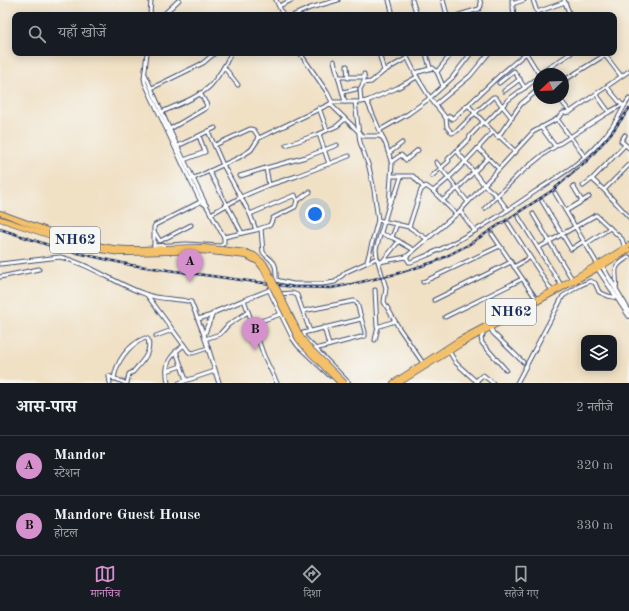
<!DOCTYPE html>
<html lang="hi">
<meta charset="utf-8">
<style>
:root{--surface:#171b24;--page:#20242c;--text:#f1f3f6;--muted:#9ea1a6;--line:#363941;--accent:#d690ce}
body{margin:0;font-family:"Old Standard TT","Noto Serif Devanagari",serif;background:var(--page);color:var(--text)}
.controls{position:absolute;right:12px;bottom:12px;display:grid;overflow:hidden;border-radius:8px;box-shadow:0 2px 10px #0003}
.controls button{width:36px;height:36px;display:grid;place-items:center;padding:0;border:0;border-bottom:1px solid var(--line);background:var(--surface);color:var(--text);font:20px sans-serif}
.compass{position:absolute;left:533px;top:68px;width:36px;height:36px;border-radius:50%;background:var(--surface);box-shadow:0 2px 10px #0003;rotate:247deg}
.you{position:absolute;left:315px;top:214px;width:14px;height:14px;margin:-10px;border:3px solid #fff;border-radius:50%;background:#1a73e8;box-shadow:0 0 0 6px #1a73e833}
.badge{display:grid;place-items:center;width:26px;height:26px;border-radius:50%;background:var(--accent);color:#111;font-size:13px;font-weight:700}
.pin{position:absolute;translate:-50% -33px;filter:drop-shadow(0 1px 2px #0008)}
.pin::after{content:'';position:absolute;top:21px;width:14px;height:12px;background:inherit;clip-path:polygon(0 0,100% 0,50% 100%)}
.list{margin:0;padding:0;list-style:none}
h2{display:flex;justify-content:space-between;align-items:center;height:52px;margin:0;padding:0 16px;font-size:17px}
h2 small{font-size:13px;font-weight:400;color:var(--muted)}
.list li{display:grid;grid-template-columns:26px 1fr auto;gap:12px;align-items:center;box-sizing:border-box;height:60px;padding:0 16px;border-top:1px solid var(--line)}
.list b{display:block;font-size:15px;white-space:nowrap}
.list p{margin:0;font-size:13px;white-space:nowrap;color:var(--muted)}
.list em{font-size:13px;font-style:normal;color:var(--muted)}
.icon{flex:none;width:22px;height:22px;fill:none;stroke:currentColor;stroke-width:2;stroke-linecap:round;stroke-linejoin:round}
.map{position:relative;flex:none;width:629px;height:383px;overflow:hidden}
.search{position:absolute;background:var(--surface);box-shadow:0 2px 10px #0003;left:12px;right:12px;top:12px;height:44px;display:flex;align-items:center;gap:10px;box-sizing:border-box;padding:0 14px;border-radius:8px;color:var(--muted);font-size:15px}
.sheet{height:172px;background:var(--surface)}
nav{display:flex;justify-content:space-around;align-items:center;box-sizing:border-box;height:56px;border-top:1px solid var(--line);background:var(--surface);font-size:11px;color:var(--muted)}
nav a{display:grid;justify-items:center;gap:2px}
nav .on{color:var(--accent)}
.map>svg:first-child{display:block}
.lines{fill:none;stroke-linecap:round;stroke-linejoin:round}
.minor-casing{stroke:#3b4a6d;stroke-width:5}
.tertiary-casing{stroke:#3b4a6d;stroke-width:5.5}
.trunk-casing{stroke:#3b4a6d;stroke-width:6}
.minor{stroke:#fff;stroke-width:3}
.tertiary{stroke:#fff;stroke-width:3.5}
.trunk{stroke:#f4c16b;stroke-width:4.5}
.rail-casing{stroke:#1b2f5e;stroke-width:2.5}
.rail{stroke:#f6f6f2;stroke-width:1;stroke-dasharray:3;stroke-linecap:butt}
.trunk-bridge-casing{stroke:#3b4a6d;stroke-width:6;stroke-linecap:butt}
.trunk-bridge{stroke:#f4c16b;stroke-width:4.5}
.labels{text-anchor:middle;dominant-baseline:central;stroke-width:3.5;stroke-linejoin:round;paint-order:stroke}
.shield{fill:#f6f6f2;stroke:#5d6b8a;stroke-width:1}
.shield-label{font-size:15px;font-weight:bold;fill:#1b2f5e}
</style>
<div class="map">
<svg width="629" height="383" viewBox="0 0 629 383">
<rect width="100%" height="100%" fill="#f6f6f2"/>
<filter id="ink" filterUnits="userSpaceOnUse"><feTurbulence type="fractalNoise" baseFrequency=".025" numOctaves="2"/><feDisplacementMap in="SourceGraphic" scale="8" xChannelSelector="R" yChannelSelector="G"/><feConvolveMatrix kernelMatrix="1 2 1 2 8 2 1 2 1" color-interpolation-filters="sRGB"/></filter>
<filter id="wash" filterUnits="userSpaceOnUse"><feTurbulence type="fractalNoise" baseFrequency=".012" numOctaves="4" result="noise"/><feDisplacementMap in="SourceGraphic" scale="16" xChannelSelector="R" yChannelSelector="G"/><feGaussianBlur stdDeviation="0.9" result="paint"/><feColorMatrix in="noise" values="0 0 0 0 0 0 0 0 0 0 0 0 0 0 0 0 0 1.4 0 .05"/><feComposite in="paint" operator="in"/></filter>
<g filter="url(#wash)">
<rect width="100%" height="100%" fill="#f0e0c4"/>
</g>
<g filter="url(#ink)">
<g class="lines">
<g class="minor-casing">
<g id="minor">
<polyline points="276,0 283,15"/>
<polyline points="389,0 393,15"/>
<polyline points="412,0 417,15"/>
<polyline points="443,0 447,15"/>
<polyline points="512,0 514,15"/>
<polyline points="533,0 537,12 565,2"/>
<polyline points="564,0 570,15"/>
<polyline points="512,4 524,0"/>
<polyline points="279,6 292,0"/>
<polyline points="150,15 151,0"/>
<polyline points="163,15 179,0"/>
<polyline points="294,15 310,8 338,0"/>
<polyline points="459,15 479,9 481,6 480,0"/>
<polyline points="147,53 144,78 145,83 190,180 201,202 206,205"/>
<polyline points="379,53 384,71"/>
<polyline points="405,53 417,77 430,98 452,78 471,53"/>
<polyline points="426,53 430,68"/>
<polyline points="526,53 539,74"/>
<polyline points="334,61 345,102"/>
<polyline points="347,66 348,78"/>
<polyline points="224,67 238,85"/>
<polyline points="437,72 451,54"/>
<polyline points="415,73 433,68 437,72 443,86"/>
<polyline points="145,74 173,137 206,205 224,237 224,243 221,246 186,244 154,246"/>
<polyline points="539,74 571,53"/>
<polyline points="339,77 364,77"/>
<polyline points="563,81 605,55 621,76"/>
<polyline points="363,83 371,82 384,71 407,58"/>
<polyline points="499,83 514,71 525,88"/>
<polyline points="607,87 622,105"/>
<polyline points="152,88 203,63 215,53"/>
<polyline points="504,91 520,79"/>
<polyline points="343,92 356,89"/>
<polyline points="596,94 609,112 622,105 625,105 629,99"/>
<polyline points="559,98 570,112 629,71"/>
<polyline points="367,101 397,88 417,77"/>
<polyline points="332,102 361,102 367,101 386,145 392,164 389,205 376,249 377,258 386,288 384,302 399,328 423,363"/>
<polyline points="355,102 360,142 369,167 374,190 378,220 367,262"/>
<polyline points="361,102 360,89 364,82 364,74"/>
<polyline points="330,104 363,136 379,136 383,138"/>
<polyline points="435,105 470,76 489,53"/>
<polyline points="319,108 327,130"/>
<path d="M 162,112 C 177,105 200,97 211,85 C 219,76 226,64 231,53"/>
<polyline points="446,118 450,116 452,119 468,105"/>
<polyline points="512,118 495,97 493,97 475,113 468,105 499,76 526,53"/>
<polyline points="557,119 585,157"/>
<polyline points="485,124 508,100 539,77"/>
<polyline points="541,127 555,146"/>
<polyline points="170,129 206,108 207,105 200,93"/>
<polyline points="380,130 408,114 430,98 446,118 447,127 452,133 457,131 475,113 498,137 500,137 516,152"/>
<polyline points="208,131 223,165 250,214"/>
<polyline points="625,135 621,141 629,148"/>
<polyline points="498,137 521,104 539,89"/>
<polyline points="215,145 250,129 254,130 259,138"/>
<polyline points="286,145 319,134"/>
<polyline points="178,146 215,128"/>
<polyline points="478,148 499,169"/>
<polyline points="457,151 484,185 497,196 508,210"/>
<polyline points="389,153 402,143"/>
<polyline points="184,160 205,152 199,136"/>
<polyline points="391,162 401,155 406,160 418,150"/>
<polyline points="436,162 468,202"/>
<polyline points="329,164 319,134 337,126 345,119"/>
<polyline points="629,165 604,190 629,217"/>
<polyline points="209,171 242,233"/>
<polyline points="240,176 266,168"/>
<polyline points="392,176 413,176 423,187"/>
<polyline points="432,176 449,161 448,159 469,139 470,136 483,122"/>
<polyline points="190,180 238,158 251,150 259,138 330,104 332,102 327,92 300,53"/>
<polyline points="269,185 266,168 306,157 337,145"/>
<polyline points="573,186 582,201"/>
<polyline points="583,186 592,179"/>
<polyline points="604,190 592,179 625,145"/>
<path d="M 433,191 C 456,174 474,152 493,132"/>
<polyline points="555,193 598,265"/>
<polyline points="443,200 458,188 488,158"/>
<path d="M 297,201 C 303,198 305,194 310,192"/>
<polyline points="542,201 571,249 584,241"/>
<polyline points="389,204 397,190 401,177"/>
<polyline points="485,208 519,174 545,153 609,112"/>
<polyline points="460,211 475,231"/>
<polyline points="566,211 589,197"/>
<polyline points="211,214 241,197 269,185 297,176 349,156"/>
<polyline points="533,214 572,279"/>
<polyline points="518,216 561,285"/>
<polyline points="378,220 409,227 427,239"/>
<polyline points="508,223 552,291"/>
<polyline points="409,227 421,190 426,186 433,191 456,214"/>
<path d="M 261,229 L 263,252 C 265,256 269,257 272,261 C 277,265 276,273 276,280"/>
<polyline points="155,233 160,241 191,225"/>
<polyline points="382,234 393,238 414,250"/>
<polyline points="492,234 537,300"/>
<polyline points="224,237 256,230 270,225 273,218 295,207 297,201 295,195 250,214 256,230"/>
<polyline points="392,237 397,224"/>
<polyline points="586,244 610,228"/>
<polyline points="154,246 154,227 155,225 202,201"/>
<polyline points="538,248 596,215 622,239 625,248"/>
<path d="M 406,257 L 409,262 L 411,262 C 456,245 497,218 536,191 C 557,177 580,164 597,145 C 608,134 618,119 625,105"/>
<polyline points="383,261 399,241"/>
<polyline points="379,262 406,257 460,211 533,132 557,119 563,113 570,112"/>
<path d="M 0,264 L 60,257 C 90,264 116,284 145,294 C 159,300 176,298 191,302 L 204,335"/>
<polyline points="514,267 529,258"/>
<polyline points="0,277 39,269"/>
<polyline points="423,282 500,246"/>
<polyline points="269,290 293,339 298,346 330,376"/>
<polyline points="375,290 377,327 395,321"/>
<path d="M 616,290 C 619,271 608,269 629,257"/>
<polyline points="279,294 292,293 297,295 310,331"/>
<polyline points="147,295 189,352 193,353 208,348"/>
<polyline points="434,300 511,262"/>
<polyline points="303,311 354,301 357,303 365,332 365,336 315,349"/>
<polyline points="445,317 522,279"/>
<polyline points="198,319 212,315"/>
<polyline points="252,324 281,314"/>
<polyline points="324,327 329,345"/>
<polyline points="490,327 493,333 523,362"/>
<polyline points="481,332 483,335 481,338 482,343 506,370"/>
<polyline points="156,336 172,330"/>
<polyline points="205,339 220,334 228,325 248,312"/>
<polyline points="375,340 378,327"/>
<polyline points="176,351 186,380"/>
<polyline points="449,351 456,363 478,383"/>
<polyline points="167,371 181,366"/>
<polyline points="109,376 125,383"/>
<polyline points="109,376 110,383"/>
<path d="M 114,379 C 116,362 128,345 145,338 L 148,339 C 152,354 141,362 133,372 L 129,374 L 127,383"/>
<polyline points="476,381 483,375 493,383"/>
<path d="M 168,383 C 164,363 169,357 184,345"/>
<polyline points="179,383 215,371"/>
<polyline points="277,383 264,356 244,300 269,290 276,280 293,284 322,284 335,282 346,272 377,258"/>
<polyline points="349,383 304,337 303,333 361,319"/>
<polyline points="517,383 563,296 579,286 590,281 595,283 599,292 608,296 618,298"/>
</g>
</g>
<g class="tertiary-casing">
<g id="tertiary">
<polyline points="602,266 629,311"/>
<polyline points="598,269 629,316"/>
<polyline points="219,383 204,335 212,315 215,312 244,300"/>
</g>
</g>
<g class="trunk-casing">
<g id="trunk">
<path d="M 0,213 C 37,226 74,242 113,248 C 130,250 148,249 165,248"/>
<polyline points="0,219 88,248 121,253 166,252"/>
<polyline points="393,383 459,340 552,291 610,257 629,245"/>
<polyline points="399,383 461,344 602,266 629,250"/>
</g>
</g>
<use href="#minor" class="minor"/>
<use href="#tertiary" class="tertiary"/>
<use href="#trunk" class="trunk"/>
<g class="rail-casing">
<polyline id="rail" points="0,229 60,249 131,265 293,287 331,288 352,284 396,274 437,261 468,245 553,190 588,160 613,131 629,109"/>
</g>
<use href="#rail" class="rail"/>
<g class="trunk-bridge-casing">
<g id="trunk-bridge">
<polyline points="165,248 202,247 246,252 254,255 264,263 268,270 301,337 308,346 345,383"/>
<polyline points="166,252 203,251 247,256 258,262 264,270 298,339 306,349 340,383"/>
</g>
</g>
<use href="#trunk-bridge" class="trunk-bridge"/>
</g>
</g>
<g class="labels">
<g class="shield">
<rect x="50" y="227" width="50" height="26" rx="3"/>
<rect x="486" y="299" width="50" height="26" rx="3"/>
</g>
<g class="shield-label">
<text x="75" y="240">NH62</text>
<text x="511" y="312">NH62</text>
</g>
</g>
</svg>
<div class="controls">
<button><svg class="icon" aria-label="layers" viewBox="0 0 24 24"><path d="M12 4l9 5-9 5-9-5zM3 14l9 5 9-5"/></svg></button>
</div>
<svg class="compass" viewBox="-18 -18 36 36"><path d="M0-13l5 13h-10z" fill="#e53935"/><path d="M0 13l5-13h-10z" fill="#9ea1a6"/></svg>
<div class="you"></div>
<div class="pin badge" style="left:190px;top:282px">A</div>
<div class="pin badge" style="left:255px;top:350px">B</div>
<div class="search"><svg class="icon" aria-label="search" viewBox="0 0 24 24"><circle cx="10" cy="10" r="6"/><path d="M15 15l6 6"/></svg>यहाँ खोजें</div>
</div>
<section class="sheet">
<h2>आस-पास<small>2 नतीजे</small></h2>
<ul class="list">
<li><span class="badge">A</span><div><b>Mandor</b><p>स्टेशन</p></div><em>320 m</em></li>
<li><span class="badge">B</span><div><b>Mandore Guest House</b><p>होटल</p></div><em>330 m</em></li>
</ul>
</section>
<nav>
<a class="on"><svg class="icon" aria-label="map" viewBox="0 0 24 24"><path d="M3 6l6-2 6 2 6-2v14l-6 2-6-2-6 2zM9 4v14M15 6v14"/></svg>मानचित्र</a>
<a><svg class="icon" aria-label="directions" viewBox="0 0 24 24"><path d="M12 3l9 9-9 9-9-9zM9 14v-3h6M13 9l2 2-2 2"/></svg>दिशा</a>
<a><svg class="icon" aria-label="saved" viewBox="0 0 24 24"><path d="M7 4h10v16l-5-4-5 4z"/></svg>सहेजे गए</a>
</nav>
